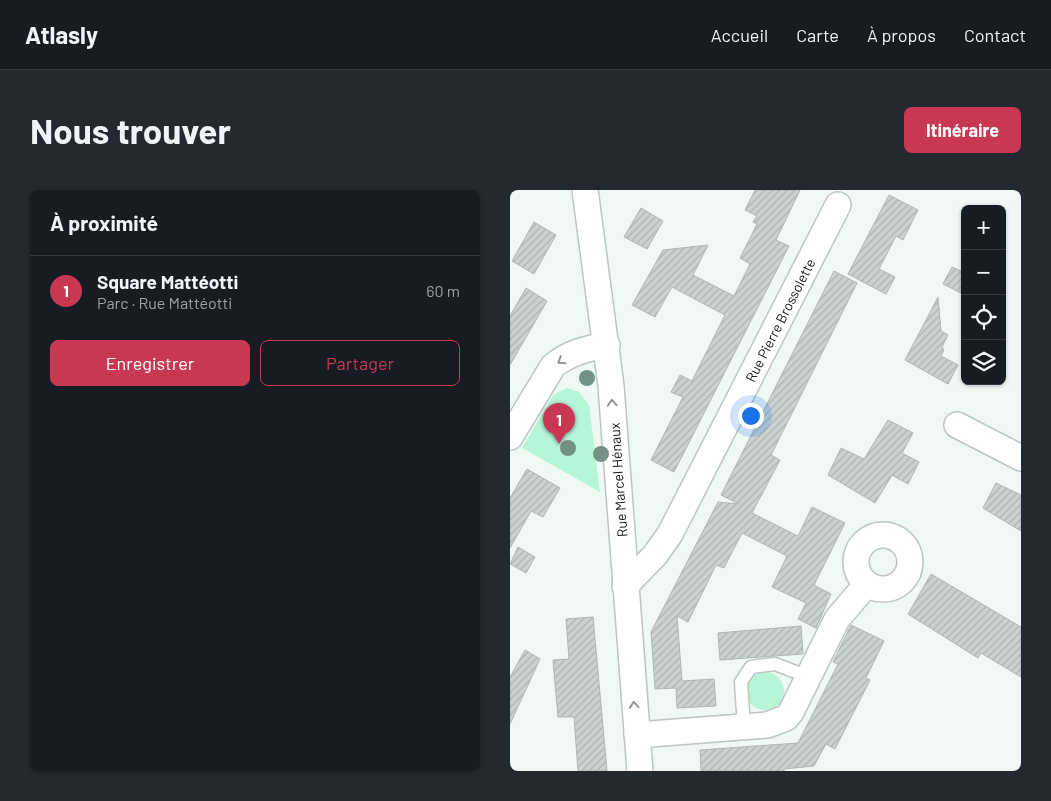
<!DOCTYPE html>
<html lang="fr">
<meta charset="utf-8">
<style>
:root{--surface:#171b24;--page:#242831;--text:#f1f3f6;--muted:#9ea1a6;--line:#363941;--accent:#c83852}
body{margin:0;font-family:Barlow,sans-serif;background:var(--page);color:var(--text)}
.controls{position:absolute;right:15px;top:15px;display:grid;overflow:hidden;border-radius:8px;box-shadow:0 1px 4px #0004}
.controls button{width:45px;height:45px;display:grid;place-items:center;padding:0;border:0;border-bottom:1px solid var(--line);background:var(--surface);color:var(--text);font:25px sans-serif}
.you{position:absolute;left:240px;top:225px;width:18px;height:18px;margin:-12px;border:4px solid #fff;border-radius:50%;background:#1a73e8;box-shadow:0 0 0 8px #1a73e833}
.badge{display:grid;place-items:center;width:32px;height:32px;border-radius:50%;background:var(--accent);color:#fff;font-size:16px;font-weight:700}
.pin{position:absolute;translate:-50% -41px;filter:drop-shadow(0 1px 2px #0008)}
.pin::after{content:'';position:absolute;top:26px;width:18px;height:15px;background:inherit;clip-path:polygon(0 0,100% 0,50% 100%)}
.list{margin:0;padding:0;list-style:none}
h2{display:flex;justify-content:space-between;align-items:center;height:65px;margin:0;padding:0 20px;font-size:21px}
h2 small{font-size:16px;font-weight:400;color:var(--muted)}
.list li{display:grid;grid-template-columns:32px 1fr auto;gap:15px;align-items:center;box-sizing:border-box;height:70px;padding:0 20px;border-top:1px solid var(--line)}
.list b{display:block;font-size:19px;white-space:nowrap}
.list p{margin:0;font-size:16px;white-space:nowrap;color:var(--muted)}
.list em{font-size:16px;font-style:normal;color:var(--muted)}
.actions{display:flex;gap:10px;padding:15px 20px}
.actions a{flex:1;padding:11px 0;border:1px solid var(--accent);border-radius:8px;text-align:center;font-size:18px;color:var(--accent)}
.actions .main{background:var(--accent);color:#fff}
.icon{flex:none;width:28px;height:28px;fill:none;stroke:currentColor;stroke-width:2;stroke-linecap:round;stroke-linejoin:round}
.map{position:relative;flex:none;width:511px;height:581px;overflow:hidden;border-radius:8px}
header{display:flex;align-items:center;gap:30px;box-sizing:border-box;height:70px;padding:0 25px;background:var(--surface);border-bottom:1px solid var(--line)}
header strong{font-size:24px}
nav{display:flex;gap:28px;margin-inline-start:auto;font-size:18px}
.intro{display:flex;align-items:center;justify-content:space-between;box-sizing:border-box;height:120px;padding:0 30px}
h1{margin:0;font-size:35px}
.button{padding:12px 22px;border-radius:8px;background:var(--accent);color:#fff;font-size:18px;font-weight:700}
main{display:flex;gap:30px;padding:0 30px}
aside{flex:1;background:var(--surface);border-radius:8px;box-shadow:0 1px 4px #0004}
.map>svg:first-child{display:block}
.green{fill:#b7f5d8}
.building{fill:url(#building-hatch);stroke:#adb7b2}
.lines{fill:none;stroke-linecap:round;stroke-linejoin:round}
.service-casing{stroke:#bcc5c1;stroke-width:15}
.minor-casing{stroke:#bcc5c1;stroke-width:28}
.service{stroke:#fff;stroke-width:12}
.minor{stroke:#fff;stroke-width:25}
.tree{fill:#749186}
.oneway{stroke:#939594}
.labels{text-anchor:middle;dominant-baseline:central;stroke-width:4.5;stroke-linejoin:round;paint-order:stroke}
.street-label{font-size:14px;fill:#101311;stroke:#fff}
</style>
<header>
<strong>Atlasly</strong>
<nav><a>Accueil</a><a>Carte</a><a>À propos</a><a>Contact</a></nav>
</header>
<div class="intro"><h1>Nous trouver</h1><a class="button">Itinéraire</a></div>
<main>
<aside>
<h2>À proximité<small></small></h2>
<ul class="list">
<li><span class="badge">1</span><div><b>Square Mattéotti</b><p>Parc · Rue Mattéotti</p></div><em>60 m</em></li>
</ul>
<div class="actions"><a class="main">Enregistrer</a><a>Partager</a></div>
</aside>
<div class="map">
<svg width="511" height="581" viewBox="0 0 511 581">
<defs>
<pattern id="building-hatch" width="6" height="6" patternUnits="userSpaceOnUse" patternTransform="scale(1.25)"><rect width="6" height="6" fill="#cad3cf"/><path d="M-1 1l2-2M0 6l6-6M5 7l2-2" fill="none" stroke="#acb4b1"/></pattern>
</defs>
<rect width="100%" height="100%" fill="#eff9f4"/>
<g class="green">
<polygon points="57,198 69,202 79,215 90,302 12,258 43,205"/>
<circle cx="255" cy="501" r="19"/>
</g>
<g class="building">
<polygon points="245,0 290,0 266,50 279,56 164,282 141,270 173,207 161,202 170,185 182,191 215,125 162,97 145,127 122,115 153,60 198,55 183,85 224,106 240,74 230,68 247,34 243,32 247,26 235,20"/>
<polygon points="379,5 408,20 393,50 386,46 369,79 385,87 376,104 338,84"/>
<polygon points="131,18 153,31 137,59 114,47"/>
<polygon points="24,32 46,45 24,84 2,71"/>
<polygon points="442,77 455,83 455,105 433,94"/>
<polygon points="324,81 347,93 261,265 270,270 242,323 288,346 302,317 335,333 304,395 321,404 306,438 288,429 296,413 262,397 277,366 232,343 214,378 206,375 178,432 167,426 172,491 204,489 206,516 167,518 166,498 145,499 141,442 208,312 229,314 211,305"/>
<polygon points="16,98 37,111 0,175 0,126"/>
<polygon points="428,107 431,141 438,145 432,157 434,160 431,166 448,175 438,194 395,170"/>
<polygon points="378,230 403,243 392,263 409,272 398,294 382,285 365,313 318,285 331,258 354,269"/>
<polygon points="17,279 50,298 33,327 21,321 0,358 0,308"/>
<polygon points="486,293 511,305 511,341 473,318"/>
<polygon points="8,357 25,367 16,383 0,374"/>
<polygon points="421,384 511,437 511,487 471,463 468,468 398,424"/>
<polygon points="83,427 97,581 68,581 64,527 48,527 43,470 59,469 56,429"/>
<polygon points="341,435 374,451 356,488 360,490 325,559 316,554 304,576 274,579 274,581 191,581 190,560 288,553 328,474 323,472"/>
<polygon points="291,436 293,464 210,470 208,443"/>
<polygon points="15,460 30,469 0,534 0,487"/>
</g>
<g class="lines">
<g class="service-casing">
<polyline id="service" points="234,537 231,492 241,477 265,474 299,487"/>
</g>
<g class="minor-casing">
<g id="minor">
<polyline points="75,0 101,196 130,581"/>
<polyline points="447,235 511,268"/>
<path d="M 0,247 L 43,176 C 59,163 77,158 97,155"/>
<circle cx="373" cy="372" r="27"/>
<polyline points="115,396 145,365 160,344 328,15"/>
<polyline points="127,545 257,535 276,528 281,522 327,429 357,394"/>
</g>
</g>
<use href="#service" class="service"/>
<use href="#minor" class="minor"/>
</g>
<g class="tree">
<circle cx="77" cy="188" r="8"/>
<circle cx="58" cy="258" r="8"/>
<circle cx="91" cy="264" r="8"/>
</g>
<defs><path id="oneway-chevron" d="M-2-3.5L2.5 0L-2 3.5" fill="none" stroke-width="1.6" stroke-linecap="round" stroke-linejoin="round" transform="scale(1.25)"/></defs>
<g class="oneway">
<use href="#oneway-chevron" transform="translate(51 171) rotate(147)"/>
<use href="#oneway-chevron" transform="translate(102 213) rotate(-94)"/>
<use href="#oneway-chevron" transform="translate(124 515) rotate(-94)"/>
</g>
<g class="labels">
<g class="street-label">
<text transform="translate(270 130) rotate(-63)">Rue Pierre Brossolette</text>
<text transform="translate(108 290) rotate(-94)">Rue Marcel Hénaux</text>
</g>
</g>
</svg>
<div class="controls">
<button>+</button>
<button>−</button>
<button><svg class="icon" aria-label="locate" viewBox="0 0 24 24"><circle cx="12" cy="12" r="6"/><path d="M12 2v4M12 18v4M2 12h4M18 12h4"/></svg></button>
<button><svg class="icon" aria-label="layers" viewBox="0 0 24 24"><path d="M12 4l9 5-9 5-9-5zM3 14l9 5 9-5"/></svg></button>
</div>
<div class="you"></div>
<div class="pin badge" style="left:49px;top:254px">1</div>
</div>
</main>
